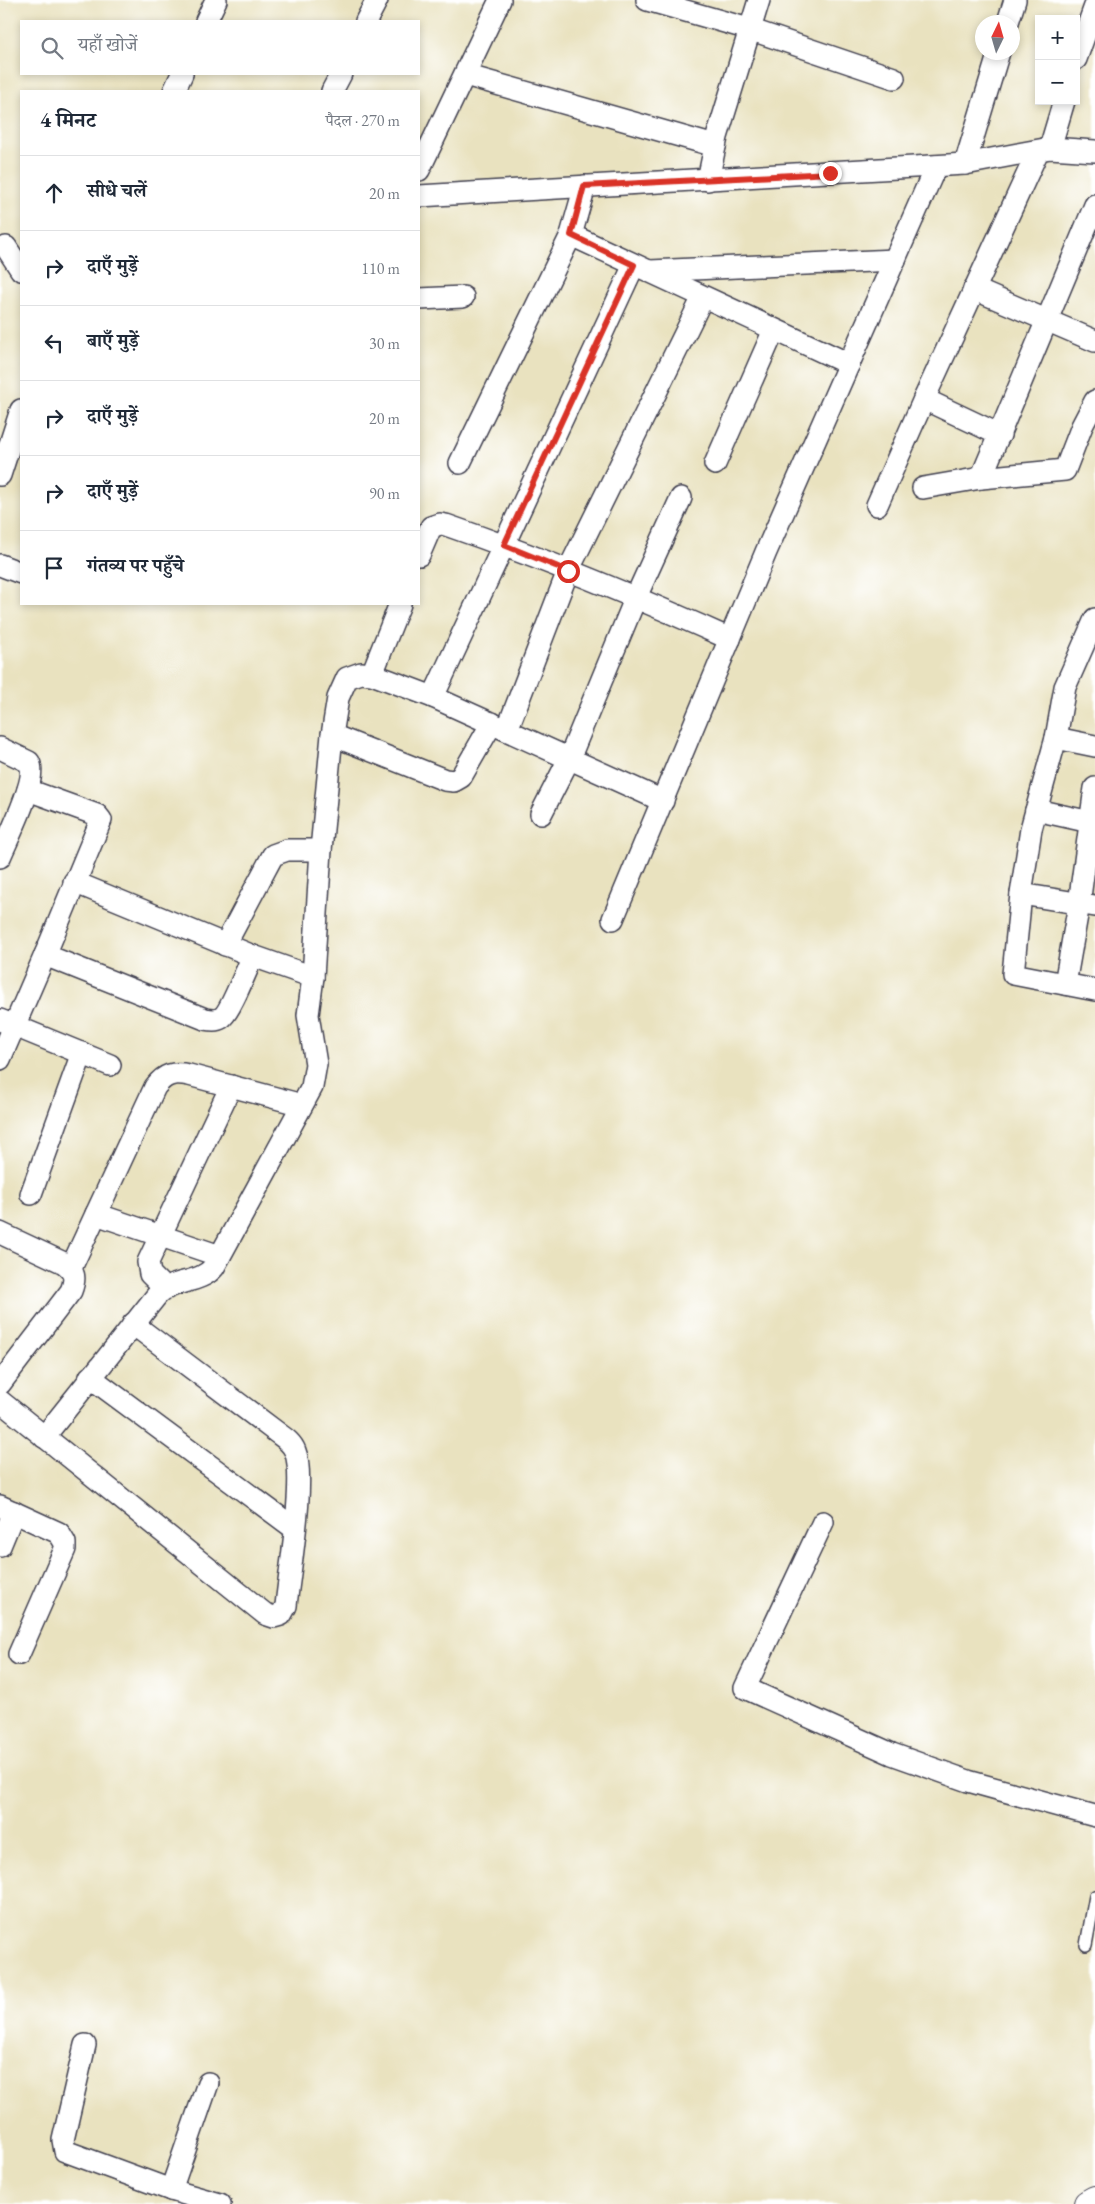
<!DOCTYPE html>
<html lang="hi">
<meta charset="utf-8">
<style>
:root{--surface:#fff;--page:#f6f6f7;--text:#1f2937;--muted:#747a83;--line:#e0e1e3}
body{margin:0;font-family:"EB Garamond","Noto Serif Devanagari",serif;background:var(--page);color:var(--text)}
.controls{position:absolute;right:15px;top:15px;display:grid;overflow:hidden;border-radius:0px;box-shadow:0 2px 8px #0003}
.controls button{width:45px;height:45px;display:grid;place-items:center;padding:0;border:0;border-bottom:1px solid var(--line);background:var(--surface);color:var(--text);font:25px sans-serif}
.compass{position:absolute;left:975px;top:15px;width:45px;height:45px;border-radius:50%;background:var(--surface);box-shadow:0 2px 8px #0003;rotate:5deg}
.stop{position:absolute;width:15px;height:15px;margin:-11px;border:4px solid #d93025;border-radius:50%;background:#fff}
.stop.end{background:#d93025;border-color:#fff;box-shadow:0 1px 5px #0008}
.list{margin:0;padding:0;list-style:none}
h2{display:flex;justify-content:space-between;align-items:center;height:65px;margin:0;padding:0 20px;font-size:21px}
h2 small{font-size:16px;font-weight:400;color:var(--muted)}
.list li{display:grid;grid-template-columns:32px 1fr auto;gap:15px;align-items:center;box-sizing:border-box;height:75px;padding:0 20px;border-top:1px solid var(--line)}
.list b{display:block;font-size:19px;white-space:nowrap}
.list em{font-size:16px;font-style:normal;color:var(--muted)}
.icon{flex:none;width:28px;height:28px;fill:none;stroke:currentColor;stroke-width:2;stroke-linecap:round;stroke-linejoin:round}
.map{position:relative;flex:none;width:1095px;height:2204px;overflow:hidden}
.search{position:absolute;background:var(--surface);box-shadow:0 2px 8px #0003;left:20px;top:20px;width:400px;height:55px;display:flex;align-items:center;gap:12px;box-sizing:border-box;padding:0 18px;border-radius:0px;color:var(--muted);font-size:19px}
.panel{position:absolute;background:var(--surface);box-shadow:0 2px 8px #0003;left:20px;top:90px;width:400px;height:515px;border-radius:0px}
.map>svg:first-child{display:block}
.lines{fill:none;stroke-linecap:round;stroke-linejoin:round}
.service-casing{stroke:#403f4f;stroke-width:14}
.minor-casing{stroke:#403f4f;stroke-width:24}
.tertiary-casing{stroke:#403f4f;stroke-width:30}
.service{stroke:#fff;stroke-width:11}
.minor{stroke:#fff;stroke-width:21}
.tertiary{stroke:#fff;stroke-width:28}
.route{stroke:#d93025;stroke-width:6}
</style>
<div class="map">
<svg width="1095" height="2204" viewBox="0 0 1095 2204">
<rect width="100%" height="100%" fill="#fff"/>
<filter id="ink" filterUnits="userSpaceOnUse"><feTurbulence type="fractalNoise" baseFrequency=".02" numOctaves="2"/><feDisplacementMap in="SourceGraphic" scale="10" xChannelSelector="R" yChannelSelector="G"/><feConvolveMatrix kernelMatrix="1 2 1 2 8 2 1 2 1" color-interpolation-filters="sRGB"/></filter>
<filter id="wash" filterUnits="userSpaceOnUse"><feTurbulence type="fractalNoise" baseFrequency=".0096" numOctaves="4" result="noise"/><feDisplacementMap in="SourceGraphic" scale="20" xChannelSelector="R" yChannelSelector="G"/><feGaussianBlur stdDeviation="1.12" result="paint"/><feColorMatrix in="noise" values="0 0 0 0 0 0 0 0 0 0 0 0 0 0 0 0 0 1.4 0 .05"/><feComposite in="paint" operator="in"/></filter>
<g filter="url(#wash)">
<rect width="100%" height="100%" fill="#e9e2bf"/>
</g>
<g filter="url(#ink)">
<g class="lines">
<g class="service-casing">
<polyline id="service" points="1086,1945 1095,1896"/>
</g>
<g class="minor-casing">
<g id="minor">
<polyline points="647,0 749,29 894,78"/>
<polyline points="206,21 216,0"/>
<polyline points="366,21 377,0"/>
<polyline points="1008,22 1015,0"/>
<polyline points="1076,59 1095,6"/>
<polyline points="465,75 715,146"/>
<polyline points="174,91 182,74"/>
<polyline points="332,91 341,74"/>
<polyline points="1050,148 1064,101"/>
<polyline points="965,164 999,52"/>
<polyline points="419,170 500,0"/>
<polyline points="708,180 717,137 759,0"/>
<polyline points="419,196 965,164 1050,148 1095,151"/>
<polyline points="571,235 849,364"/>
<polyline points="6,247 21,270"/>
<polyline points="650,271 895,260"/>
<polyline points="974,289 1095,341"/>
<polyline points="419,299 463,297"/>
<polyline points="924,399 1000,435"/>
<polyline points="460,463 571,235 585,186"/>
<polyline points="715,464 774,330"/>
<polyline points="0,475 21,410"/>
<polyline points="981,478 1065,470 1082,426 1095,401"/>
<polyline points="923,488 981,478 1095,205"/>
<polyline points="877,505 924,399 1038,151"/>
<path d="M 419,555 L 431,527 L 440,524 L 446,525 C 542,558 637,597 730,639"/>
<polyline points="0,565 21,573"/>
<polyline points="372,674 400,604"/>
<polyline points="433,697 634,265"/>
<polyline points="507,730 568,571 703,297"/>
<polyline points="332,735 445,780 454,781 461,777 492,723"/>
<polyline points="1056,738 1065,687 1095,619"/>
<polyline points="1095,746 1056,738 1031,829 1021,894 1013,974 1095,990"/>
<path d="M 0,748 L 29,762 C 39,778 8,838 0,857"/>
<polyline points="1036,810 1095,823"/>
<polyline points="541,814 569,759 636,597 681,498"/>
<polyline points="74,882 253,956 313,977"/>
<polyline points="1021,894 1095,906"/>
<polyline points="613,919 766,552 936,166"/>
<polyline points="225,945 273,855 287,850 321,850"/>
<path d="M 45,955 L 205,1019 C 211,1020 216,1021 221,1018 C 230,1013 247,968 253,956"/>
<polyline points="1065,984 1079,904 1095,788"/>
<polyline points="0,1020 110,1065"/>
<polyline points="0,1059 45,955 101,820 97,815 28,790"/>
<polyline points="31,1194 82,1053"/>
<polyline points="96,1214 220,1256"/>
<path d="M 0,1233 L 64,1263 C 75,1271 76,1278 71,1291 L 0,1384"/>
<path d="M 71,1268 L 155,1087 C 165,1074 173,1072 189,1075 L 302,1105"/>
<polyline points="164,1288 150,1274 148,1262 231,1086"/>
<polyline points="90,1377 294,1528"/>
<path d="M 0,1401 L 265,1614 L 274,1617 L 281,1615 L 286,1606 C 289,1574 306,1477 295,1451 C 292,1443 286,1439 279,1434 L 133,1324"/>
<path d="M 44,1437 L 158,1294 C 174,1279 200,1284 214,1267 L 312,1087 L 316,1064 L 308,1015 L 313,977 L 321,850 L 332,735 L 338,698 L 347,678 L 361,673 L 372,674 L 433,697 L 663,801"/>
<polyline points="0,1506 59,1533 65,1543 65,1549 19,1654"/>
<polyline points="823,1522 745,1688 892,1754 968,1781 1095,1816"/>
<polyline points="0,1546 14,1512"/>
<polyline points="85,2045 63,2140 65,2151 171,2190 220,2204"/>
<polyline points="171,2190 208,2083"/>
</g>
</g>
<g class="tertiary-casing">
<polyline id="tertiary" points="1088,2204 1095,2200"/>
</g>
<use href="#service" class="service"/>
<use href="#minor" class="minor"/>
<use href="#tertiary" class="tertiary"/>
</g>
</g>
<g class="lines" filter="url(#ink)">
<polyline class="route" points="568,571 504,545 634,265 571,235 584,186 830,173"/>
</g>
</svg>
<div class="controls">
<button>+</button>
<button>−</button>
</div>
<svg class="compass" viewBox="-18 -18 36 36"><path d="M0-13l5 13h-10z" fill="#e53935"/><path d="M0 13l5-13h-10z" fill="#747a83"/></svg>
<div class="stop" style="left:568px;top:571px"></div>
<div class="stop end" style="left:830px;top:173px"></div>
<div class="search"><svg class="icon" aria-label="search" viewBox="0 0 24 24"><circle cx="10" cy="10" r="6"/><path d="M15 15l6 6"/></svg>यहाँ खोजें</div>
<section class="panel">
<h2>4 मिनट<small>पैदल · 270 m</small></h2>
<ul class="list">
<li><svg class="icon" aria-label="ahead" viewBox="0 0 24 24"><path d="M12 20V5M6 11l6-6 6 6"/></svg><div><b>सीधे चलें</b></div><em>20 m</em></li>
<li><svg class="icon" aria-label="right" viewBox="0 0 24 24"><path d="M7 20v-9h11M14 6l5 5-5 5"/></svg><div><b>दाएँ मुड़ें</b></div><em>110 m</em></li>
<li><svg class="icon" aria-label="left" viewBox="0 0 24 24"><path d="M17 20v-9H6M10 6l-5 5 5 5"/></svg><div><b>बाएँ मुड़ें</b></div><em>30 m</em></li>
<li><svg class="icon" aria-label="right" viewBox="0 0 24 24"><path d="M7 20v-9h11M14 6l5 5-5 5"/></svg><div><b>दाएँ मुड़ें</b></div><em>20 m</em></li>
<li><svg class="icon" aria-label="right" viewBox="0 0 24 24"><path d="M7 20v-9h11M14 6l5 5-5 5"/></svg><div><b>दाएँ मुड़ें</b></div><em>90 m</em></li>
<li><svg class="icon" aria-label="arrive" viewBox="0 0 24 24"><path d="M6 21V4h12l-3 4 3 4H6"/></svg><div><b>गंतव्य पर पहुँचे</b></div></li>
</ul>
</section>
</div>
